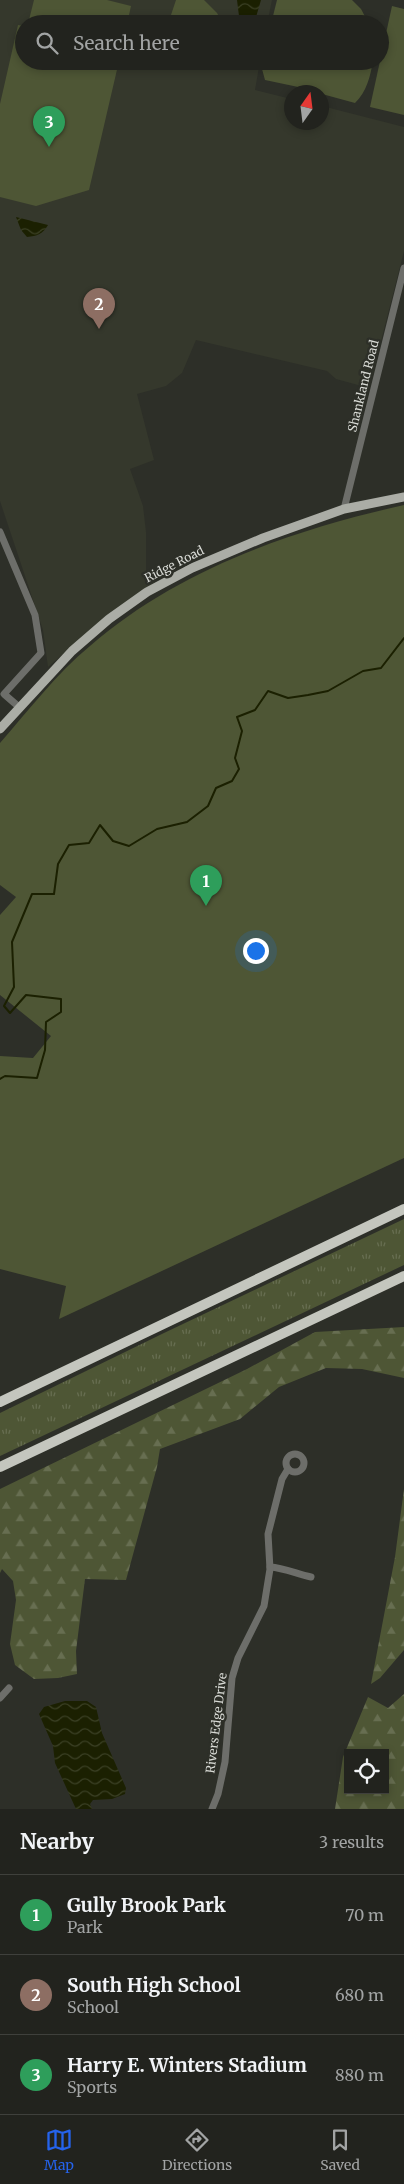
<!DOCTYPE html>
<style>
:root{--surface:#22231e;--page:#2a2b27;--text:#f1f3f6;--muted:#a2a4a4;--line:#3f403c;--accent:#2563eb}
body{margin:0;font-family:Merriweather,serif;background:var(--page);color:var(--text)}
.controls{position:absolute;right:15px;bottom:15px;display:grid;overflow:hidden;border-radius:0px;box-shadow:0 2px 8px #0003}
.controls button{width:45px;height:45px;display:grid;place-items:center;padding:0;border:0;border-bottom:1px solid var(--line);background:var(--surface);color:var(--text);font:25px sans-serif}
.compass{position:absolute;left:284px;top:85px;width:45px;height:45px;border-radius:50%;background:var(--surface);box-shadow:0 2px 8px #0003;rotate:14deg}
.you{position:absolute;left:255px;top:950px;width:18px;height:18px;margin:-12px;border:4px solid #fff;border-radius:50%;background:#1a73e8;box-shadow:0 0 0 8px #1a73e833}
.badge{display:grid;place-items:center;width:32px;height:32px;border-radius:50%;background:var(--accent);color:#fff;font-size:16px;font-weight:700}
.pin{position:absolute;translate:-50% -41px;filter:drop-shadow(0 1px 2px #0008)}
.pin::after{content:'';position:absolute;top:26px;width:18px;height:15px;background:inherit;clip-path:polygon(0 0,100% 0,50% 100%)}
.list{margin:0;padding:0;list-style:none}
h2{display:flex;justify-content:space-between;align-items:center;height:65px;margin:0;padding:0 20px;font-size:21px}
h2 small{font-size:16px;font-weight:400;color:var(--muted)}
.list li{display:grid;grid-template-columns:32px 1fr auto;gap:15px;align-items:center;box-sizing:border-box;height:80px;padding:0 20px;border-top:1px solid var(--line)}
.list b{display:block;font-size:19px;white-space:nowrap}
.list p{margin:0;font-size:16px;white-space:nowrap;color:var(--muted)}
.list em{font-size:16px;font-style:normal;color:var(--muted)}
.icon{flex:none;width:28px;height:28px;fill:none;stroke:currentColor;stroke-width:2;stroke-linecap:round;stroke-linejoin:round}
.map{position:relative;flex:none;width:404px;height:1809px;overflow:hidden}
.search{position:absolute;background:var(--surface);box-shadow:0 2px 8px #0003;left:15px;right:15px;top:15px;height:55px;display:flex;align-items:center;gap:12px;box-sizing:border-box;padding:0 18px;border-radius:28px;color:var(--muted);font-size:19px}
.sheet{height:305px;background:var(--surface)}
nav{display:flex;justify-content:space-around;align-items:center;box-sizing:border-box;height:70px;border-top:1px solid var(--line);background:var(--surface);font-size:14px;color:var(--muted)}
nav a{display:grid;justify-items:center;gap:2px}
nav .on{color:var(--accent)}
.map>svg:first-child{display:block}
.built{fill:#35382c}
.grass{fill:url(#grass-tufts)}
.forest{fill:url(#forest-firs);fill-rule:evenodd}
.park{fill:#4e5635}
.water{fill:url(#water-waves)}
.lines{fill:none;stroke-linecap:round;stroke-linejoin:round}
.stream{stroke:#1b2001;stroke-width:2}
.minor{stroke:#6d6e6a;stroke-width:7}
.major{stroke:#abada6;stroke-width:9}
.highway{stroke:#c4c6be;stroke-width:10}
.labels{text-anchor:middle;dominant-baseline:central;stroke-width:5;stroke-linejoin:round;paint-order:stroke}
.street-label{font-size:12px;fill:#d8dad5;stroke:#2d2f28}
</style>
<div class="map">
<svg width="404" height="1809" viewBox="0 0 404 1809">
<defs>
<pattern id="grass-tufts" width="24" height="20" patternUnits="userSpaceOnUse" patternTransform="scale(1.25)"><rect width="24" height="20" fill="#4e5635"/><path d="M3 7l-1-3M5 7V3M7 7l1-3M15 17l-1-3M17 17v-4M19 17l1-3" fill="none" stroke="#676e51"/></pattern>
<pattern id="forest-firs" width="22" height="20" patternUnits="userSpaceOnUse" patternTransform="scale(1.25)"><rect width="22" height="20" fill="#4e5635"/><path d="M5 1l3.5 6h-7zM16 11l3.5 6h-7z" fill="#676e51"/></pattern>
<pattern id="water-waves" width="16" height="10" patternUnits="userSpaceOnUse" patternTransform="scale(1.25)"><rect width="16" height="10" fill="#1b2001"/><path d="M0 5q4-4 8 0t8 0" fill="none" stroke="#3b4025"/></pattern>
</defs>
<rect width="100%" height="100%" fill="#2d2f28"/>
<polygon class="built" points="0,0 272,0 267,24 24,24 24,61 260,61 255,90 291,99 292,122 322,122 322,106 404,127 404,251 369,388 336,379 327,371 196,340 182,373 166,386 137,394 154,460 130,469 143,506 146,532 146,571 156,581 113,611 48,667 43,630 0,501"/>
<polygon class="grass" points="404,1219 404,1265 0,1456 0,1413 164,1333"/>
<g class="forest">
<polygon points="404,1327 404,1378 362,1369 326,1368 279,1387 240,1419 160,1449 157,1467 126,1580 85,1579 76,1651 77,1674 58,1678 34,1679 15,1665 10,1644 16,1600 13,1581 2,1569 0,1573 0,1489 247,1369 315,1332"/>
<polygon points="404,1489 404,1650 380,1678 371,1684 395,1557"/>
<path d="M 404,1694 L 404,1809 L 335,1809 L 343,1757 L 368,1697 L 388,1708 ZM 348,1753 L 385,1753 L 385,1790 L 348,1790 Z"/>
</g>
<g class="park">
<polygon points="34,0 107,0 131,6 127,24 28,24"/>
<polygon points="176,0 204,0 217,13 223,24 168,24"/>
<polygon points="277,0 352,0 361,9 369,24 271,24"/>
<polygon points="392,6 404,9 404,115 370,107"/>
<polygon points="18,25 24,26 24,61 119,61 89,190 36,206 0,197 0,104"/>
<path d="M 263,61 L 373,61 C 370,77 367,91 355,103 L 322,94 L 322,92 L 265,80 L 262,69 Z"/>
<path d="M 404,505 L 404,1158 L 59,1319 L 66,1286 L 0,1269 L 0,1056 L 33,1058 L 51,1036 L 0,995 L 0,915 L 16,897 L 0,885 L 0,743 C 29,710 56,674 90,646 C 177,570 292,530 404,505 Z"/>
</g>
<g class="water">
<polygon points="237,0 261,0 254,24 240,24"/>
<path d="M 16,217 L 48,225 C 43,234 37,236 27,237 L 21,230 Z"/>
<polygon points="65,1701 87,1701 96,1707 102,1733 126,1788 125,1794 112,1799 93,1800 90,1804 92,1809 76,1809 55,1763 53,1746 39,1714 44,1707"/>
</g>
<g class="lines">
<polyline class="stream" points="0,1079 5,1076 37,1078 45,1050 46,1022 61,1012 61,999 26,995 10,1013 4,1006 14,987 12,942 32,894 54,894 58,864 69,845 89,843 100,825 113,841 129,846 157,829 187,822 208,806 216,788 232,781 239,769 235,758 242,731 237,717 255,710 268,691 288,698 308,695 328,691 363,671 381,668 404,638"/>
<g class="minor">
<polyline points="344,509 404,268"/>
<polyline points="0,532 35,615 41,653 4,694 19,707"/>
<circle cx="295" cy="1463" r="9"/>
<path d="M 270,1567 C 284,1568 297,1574 311,1577"/>
<polyline points="0,1698 9,1688"/>
<polyline points="212,1809 218,1794 225,1762 232,1678 238,1658 264,1606 270,1569 268,1534 282,1479 288,1469"/>
</g>
<polyline class="major" points="0,729 72,651 109,619 147,592 192,568 263,538 344,509 404,497"/>
<g class="highway">
<polyline points="0,1402 404,1209"/>
<polyline points="0,1467 404,1276"/>
</g>
</g>
<g class="labels">
<g class="street-label">
<text transform="translate(363 386) rotate(-76)">Shankland Road</text>
<text transform="translate(174 564) rotate(-27)">Ridge Road</text>
<text transform="translate(216 1723) rotate(-83)">Rivers Edge Drive</text>
</g>
</g>
</svg>
<div class="controls">
<button><svg class="icon" aria-label="locate" viewBox="0 0 24 24"><circle cx="12" cy="12" r="6"/><path d="M12 2v4M12 18v4M2 12h4M18 12h4"/></svg></button>
</div>
<svg class="compass" viewBox="-18 -18 36 36"><path d="M0-13l5 13h-10z" fill="#e53935"/><path d="M0 13l5-13h-10z" fill="#a2a4a4"/></svg>
<div class="you"></div>
<div class="pin badge" style="left:206px;top:906px;background:#2e9e5b">1</div>
<div class="pin badge" style="left:99px;top:329px;background:#8d6e63">2</div>
<div class="pin badge" style="left:49px;top:147px;background:#2e9e5b">3</div>
<div class="search"><svg class="icon" aria-label="search" viewBox="0 0 24 24"><circle cx="10" cy="10" r="6"/><path d="M15 15l6 6"/></svg>Search here</div>
</div>
<section class="sheet">
<h2>Nearby<small>3 results</small></h2>
<ul class="list">
<li><span class="badge" style="background:#2e9e5b">1</span><div><b>Gully Brook Park</b><p>Park</p></div><em>70 m</em></li>
<li><span class="badge" style="background:#8d6e63">2</span><div><b>South High School</b><p>School</p></div><em>680 m</em></li>
<li><span class="badge" style="background:#2e9e5b">3</span><div><b>Harry E. Winters Stadium</b><p>Sports</p></div><em>880 m</em></li>
</ul>
</section>
<nav>
<a class="on"><svg class="icon" aria-label="map" viewBox="0 0 24 24"><path d="M3 6l6-2 6 2 6-2v14l-6 2-6-2-6 2zM9 4v14M15 6v14"/></svg>Map</a>
<a><svg class="icon" aria-label="directions" viewBox="0 0 24 24"><path d="M12 3l9 9-9 9-9-9zM9 14v-3h6M13 9l2 2-2 2"/></svg>Directions</a>
<a><svg class="icon" aria-label="saved" viewBox="0 0 24 24"><path d="M7 4h10v16l-5-4-5 4z"/></svg>Saved</a>
</nav>
